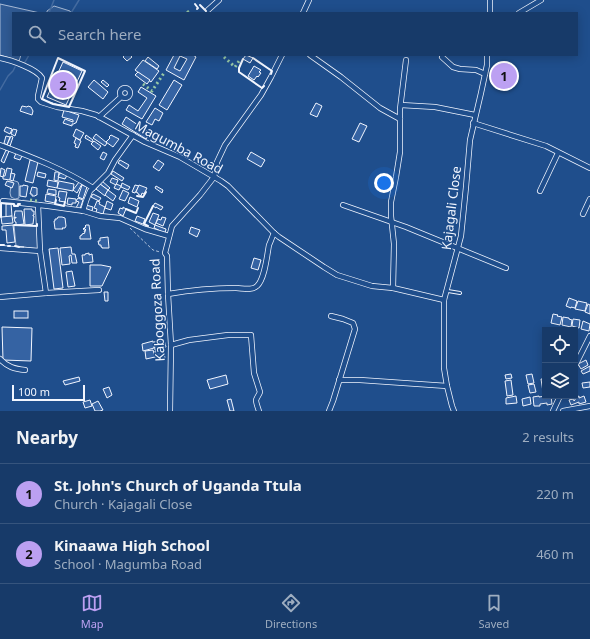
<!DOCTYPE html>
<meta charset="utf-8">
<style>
:root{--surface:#173a69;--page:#244571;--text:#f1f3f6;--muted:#9eadc0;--line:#36547d;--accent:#bca0f2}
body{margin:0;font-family:"Noto Sans",sans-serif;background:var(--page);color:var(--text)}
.controls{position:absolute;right:12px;bottom:12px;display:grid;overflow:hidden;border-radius:0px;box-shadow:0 2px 10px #0003}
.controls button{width:36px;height:36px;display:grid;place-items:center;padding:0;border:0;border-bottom:1px solid var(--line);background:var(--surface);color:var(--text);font:20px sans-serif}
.scale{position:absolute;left:12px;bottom:10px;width:73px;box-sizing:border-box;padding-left:4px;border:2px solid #f2f6ff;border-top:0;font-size:11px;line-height:14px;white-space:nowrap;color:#f2f6ff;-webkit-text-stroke:3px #1f4e8c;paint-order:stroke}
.you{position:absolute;left:384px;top:183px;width:14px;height:14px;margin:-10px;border:3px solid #fff;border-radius:50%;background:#1a73e8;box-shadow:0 0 0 6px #1a73e833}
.badge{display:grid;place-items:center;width:26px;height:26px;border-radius:50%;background:var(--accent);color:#111;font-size:13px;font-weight:700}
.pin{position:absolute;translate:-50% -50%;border:2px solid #fff;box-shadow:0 1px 4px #0006}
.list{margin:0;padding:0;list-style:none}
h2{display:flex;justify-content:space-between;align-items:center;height:52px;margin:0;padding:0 16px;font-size:17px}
h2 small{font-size:13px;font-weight:400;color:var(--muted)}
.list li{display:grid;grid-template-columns:26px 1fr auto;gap:12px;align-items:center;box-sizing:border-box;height:60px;padding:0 16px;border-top:1px solid var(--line)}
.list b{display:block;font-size:15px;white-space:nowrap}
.list p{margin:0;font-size:13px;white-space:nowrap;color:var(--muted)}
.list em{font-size:13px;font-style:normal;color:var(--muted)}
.icon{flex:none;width:22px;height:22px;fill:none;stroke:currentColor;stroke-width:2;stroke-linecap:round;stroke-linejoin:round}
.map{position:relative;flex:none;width:590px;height:411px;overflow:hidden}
.search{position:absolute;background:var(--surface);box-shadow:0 2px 10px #0003;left:12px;right:12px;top:12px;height:44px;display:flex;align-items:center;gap:10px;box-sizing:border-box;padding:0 14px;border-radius:0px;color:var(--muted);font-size:15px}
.sheet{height:172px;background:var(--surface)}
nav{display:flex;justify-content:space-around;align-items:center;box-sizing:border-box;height:56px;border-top:1px solid var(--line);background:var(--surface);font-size:11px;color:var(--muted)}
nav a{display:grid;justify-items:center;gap:2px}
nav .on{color:var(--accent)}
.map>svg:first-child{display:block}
.built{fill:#305b95;stroke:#a8bbd7}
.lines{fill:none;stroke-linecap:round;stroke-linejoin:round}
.stream{stroke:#446ba0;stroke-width:1.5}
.building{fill:#3563a3;stroke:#f2f6ff;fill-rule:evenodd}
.lane-casing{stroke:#f2f6ff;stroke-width:4}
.street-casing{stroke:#f2f6ff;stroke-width:6}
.path{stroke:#b3c4dc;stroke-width:1;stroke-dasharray:3 2;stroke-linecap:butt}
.lane{stroke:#1f4e8c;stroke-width:2}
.street{stroke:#1f4e8c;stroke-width:4.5}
.hedge{stroke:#97c8a6;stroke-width:3;stroke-dasharray:2 3;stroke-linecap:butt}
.fence{stroke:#f2f6ff;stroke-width:1;stroke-dasharray:5 2;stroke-linecap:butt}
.wall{stroke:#f2f6ff;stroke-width:2}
.labels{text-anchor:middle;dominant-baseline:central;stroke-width:3;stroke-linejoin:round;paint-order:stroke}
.street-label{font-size:13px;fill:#f2f6ff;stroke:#1f4e8c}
</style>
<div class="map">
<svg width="590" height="411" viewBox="0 0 590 411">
<rect width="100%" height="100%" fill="#1f4e8c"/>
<g class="built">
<polygon points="0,4 40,13 13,13 13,55 21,55 19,61 0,55"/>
<polygon points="54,6 70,11 71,13 47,13 47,11"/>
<polygon points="12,180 18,182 19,185 19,198 15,199 11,197 10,193 11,185 10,183"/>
<polygon points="14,225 37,226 39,249 16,246"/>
</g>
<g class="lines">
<g class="stream">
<polyline points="49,13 54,0"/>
<polyline points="71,13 79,0"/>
<polyline points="24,64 29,55"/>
<polyline points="0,90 8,76 13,71 15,67"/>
<polyline points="10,199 20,200"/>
<polyline points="23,200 29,201"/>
<polyline points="33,202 42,203"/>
</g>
</g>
<g class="building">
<polygon points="125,55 130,55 132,57 127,61 123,57"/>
<path d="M 174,55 L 193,55 L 196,57 L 184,80 L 166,70 ZM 180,56 L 187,59 L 180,71 L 174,68 Z"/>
<polygon points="246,55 253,58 250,63 243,59"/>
<polygon points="148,57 159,66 157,69 145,61"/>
<polygon points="143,60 159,71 151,82 135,70"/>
<path d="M 63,62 L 82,71 L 66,105 L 47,97 ZM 64,80 L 68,82 L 62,95 L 58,94 Z"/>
<polygon points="254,66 261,70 259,72 261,73 258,77 257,76 254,80 248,76"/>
<polygon points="138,72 150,80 147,84 135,75"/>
<polygon points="94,80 108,92 103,99 88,87"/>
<polygon points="103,80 109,85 107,87 101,82"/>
<polygon points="174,80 182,85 167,110 159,105"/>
<polygon points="141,87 156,96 142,119 126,110 129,105 138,111 147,98 138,92"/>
<polygon points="316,103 322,106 317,117 310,114"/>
<polygon points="22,106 27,107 28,106 31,107 33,111 32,115 20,111"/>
<polygon points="155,108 163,113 159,121 155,119 152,125 146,122"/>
<polygon points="64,110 79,115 76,123 75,123 74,124 72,124 72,126 63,123 65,119 73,122 73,120 62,117"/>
<polygon points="126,117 150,133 146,139 122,124"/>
<polygon points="360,123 367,126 359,142 352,139"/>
<polygon points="6,127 12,129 10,134 4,131"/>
<polygon points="13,129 17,130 15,136 11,134"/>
<polygon points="76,129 84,133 80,140 73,136"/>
<polygon points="96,134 107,143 105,146 93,138"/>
<polygon points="86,135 93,140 92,142 85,138"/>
<polygon points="111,135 119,139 113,147 106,142 110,138 109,137"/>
<polygon points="6,136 10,137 7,145 4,143"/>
<polygon points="11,136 13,137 10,146 7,145"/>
<polygon points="76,138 81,141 78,148 75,147 76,144 74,143"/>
<polygon points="94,141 101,146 98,150 91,144"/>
<polygon points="6,150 9,151 4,163 1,161"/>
<polygon points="103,152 107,154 104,160 100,158"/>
<polygon points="251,152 265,160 261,167 247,159"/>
<polygon points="16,153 23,154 20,160 14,158"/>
<polygon points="30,160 38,162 33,183 25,181"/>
<polygon points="120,160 129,165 127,169 118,163"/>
<polygon points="158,160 164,164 159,171 153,167"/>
<polygon points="1,168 5,170 3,177 0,176"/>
<polygon points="7,168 12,169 10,180 3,179 3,176 5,176"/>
<polygon points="113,171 124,178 122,181 111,174"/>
<polygon points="38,172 46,174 45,178 37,176"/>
<polygon points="55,172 59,172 58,181 54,180"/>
<polygon points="11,173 15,174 13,181 10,180"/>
<polygon points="60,173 67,175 65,179 58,177"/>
<polygon points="112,178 118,180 116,185 110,182"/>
<polygon points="48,180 58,182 57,188 47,186"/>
<polygon points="7,181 14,183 12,188 5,185"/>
<polygon points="59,181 74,184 73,191 57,188"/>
<polygon points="102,181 110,188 108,190 100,184"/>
<polygon points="79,182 82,184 77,193 73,190"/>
<polygon points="122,183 130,187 128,190 121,187"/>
<polygon points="100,184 108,190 105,196 96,189"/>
<polygon points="116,184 121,186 119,190 114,188"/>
<polygon points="23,185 28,186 26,197 20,196 20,186 23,186"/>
<polygon points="82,185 87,187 83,199 78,197"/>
<polygon points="135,185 139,186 135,193 132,192"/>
<polygon points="139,185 147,188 144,194 142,193 141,196 138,194 138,193 136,192"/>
<polygon points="156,186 163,190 162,193 155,188"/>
<polygon points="32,187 37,188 37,195 36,195 35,196 32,196 32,194 30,194"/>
<polygon points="48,189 56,190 56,195 47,193"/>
<polygon points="108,190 116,196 113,201 105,195"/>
<polygon points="123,190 129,193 125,201 119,199"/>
<polygon points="59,191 67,192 65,202 59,201 60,198 58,197"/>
<polygon points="46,194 56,196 55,203 45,201"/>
<polygon points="93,194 101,198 99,201 91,197"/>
<polygon points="130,197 139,201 137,207 128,203"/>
<polygon points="68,198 76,199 76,203 72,203 72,205 67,204"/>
<polygon points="78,198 83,200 80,209 76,208 79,202 76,201"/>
<polygon points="97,201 100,202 99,204 105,207 103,214 96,212 97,209 94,208"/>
<polygon points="107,201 113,204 111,210 105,208"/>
<polygon points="11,203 12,216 6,217 6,204"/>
<polygon points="155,203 163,207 161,210 156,207 156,208 153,206"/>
<polygon points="86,205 93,207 92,211 85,208"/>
<polygon points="123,207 126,209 123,216 118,213 120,208 123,209"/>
<polygon points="24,209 32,209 32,211 34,211 34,215 33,215 33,216 34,216 33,224 25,225"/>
<polygon points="15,211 22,211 24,224 16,225 16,222 15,222 14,218 16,218 16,217 14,218"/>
<polygon points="153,213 159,215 155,225 149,222"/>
<polygon points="12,216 13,223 2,224 1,217"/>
<polygon points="137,216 145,219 143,224 135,221"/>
<polygon points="58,217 62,217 65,218 66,226 65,228 62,228 63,229 55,229 54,221 55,221 55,219 57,219"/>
<polygon points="162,217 166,218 163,226 156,223 158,219 161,220"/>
<polygon points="13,225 15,242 7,243 6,230 2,230 2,226"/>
<polygon points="86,225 89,225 91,239 80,239 80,236 82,235 82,234 85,233 84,231 86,231 83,229 84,228 86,230 84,228 86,227 85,226"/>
<polygon points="155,225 166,229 165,233 154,228"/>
<polygon points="191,227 200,230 197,237 189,233"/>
<polygon points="108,237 109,248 102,248 102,247 101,247 101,245 99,245 98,241 100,241 100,238"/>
<polygon points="71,247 72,254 75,254 77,263 72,263 71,255 69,256 70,264 62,265 60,248"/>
<polygon points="58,248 63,288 54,289 49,249"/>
<polygon points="89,253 89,255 92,254 93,262 83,263 82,255 85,255 85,254"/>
<polygon points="254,258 261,260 258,270 251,268"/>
<polygon points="90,265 101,265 111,267 102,286 90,286"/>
<polygon points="72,271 75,286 68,287 66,272"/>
<polygon points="104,292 108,292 108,301 105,301"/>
<polygon points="569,298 577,301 575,308 571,307 571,308 566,306"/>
<polygon points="578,301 587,303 585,311 575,309"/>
<polygon points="588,304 590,305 590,314 585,312"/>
<rect x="14" y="311" width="14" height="7"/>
<polygon points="553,314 558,315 557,316 562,317 560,325 551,323"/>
<polygon points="563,317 569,318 569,319 572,320 571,327 562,325"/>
<polygon points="573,319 580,320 579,328 572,326"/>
<polygon points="583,321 590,324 589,331 581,329"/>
<polygon points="2,327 32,328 31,361 3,360"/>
<polygon points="164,340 166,347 155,350 154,342"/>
<polygon points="153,341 154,348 143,351 142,344"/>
<polygon points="163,349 165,358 156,359 155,351"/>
<polygon points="153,350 155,357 146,359 145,351"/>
<polygon points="586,360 588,365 581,369 578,364"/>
<polygon points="590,366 590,371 583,374 581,371"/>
<polygon points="511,374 512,378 506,379 505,375"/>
<polygon points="532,374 534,383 528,384 526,375"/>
<polygon points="226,375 228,384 210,389 207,380"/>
<polygon points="79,377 80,381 65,385 63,381"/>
<polygon points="541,379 545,379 545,392 543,392"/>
<polygon points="511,380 513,395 507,396 505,381"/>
<polygon points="590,382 590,387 583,388 582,383"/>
<polygon points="534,384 536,392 530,393 528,385"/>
<polygon points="109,387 112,395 107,398 103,389"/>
<polygon points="545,395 551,396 552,404 547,405 547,403 540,404 540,406 534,406 533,397 539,396 539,397 545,396"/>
<polygon points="516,396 517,403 506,404 506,398"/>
<polygon points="579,396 579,398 584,396 586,402 579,404 579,402 571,405 569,400 573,399 574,401 575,400 575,398"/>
<polygon points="530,397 531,404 523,406 522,399"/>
<polygon points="231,399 234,411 230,411 227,400"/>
<polygon points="90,400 92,406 85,408 83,402"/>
<polygon points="98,401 103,410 100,411 95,411 92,404"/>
</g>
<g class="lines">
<g class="lane-casing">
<polyline id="lane" points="448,291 460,293"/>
</g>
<g class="street-casing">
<g id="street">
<polyline points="490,0 490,13"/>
<polyline points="208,10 219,0"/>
<polyline points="303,13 309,0"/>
<polyline points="519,13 541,0"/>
<polyline points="310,55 341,77 380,108 400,119"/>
<polyline points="442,57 453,67 460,69 476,70 485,74"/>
<path d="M 0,58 C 11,60 37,69 42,78 L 38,96 L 38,99 L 41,102 L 57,107 L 82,111 L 96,115 L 145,142 L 180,157 L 221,181 L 228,186 L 274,233 L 279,237 L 324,267 L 337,275 L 372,286 L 393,288 L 444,300"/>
<circle cx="125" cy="93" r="5"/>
<polyline points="401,105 435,107 475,115"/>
<polyline points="99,117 121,97"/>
<polyline points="473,123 546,146 590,168"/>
<path d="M 0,145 C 32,157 63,169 93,188"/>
<polyline points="540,191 558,153"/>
<polyline points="3,201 48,206 84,211 100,216 120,218 145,229 169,236"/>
<polyline points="38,205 40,251 46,293"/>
<polyline points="343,205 406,227 506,268"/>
<polyline points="83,211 86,201 90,191 108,173 115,160 133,135"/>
<polyline points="583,214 590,199"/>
<polyline points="0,248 40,251"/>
<polyline points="393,288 394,244 391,216 391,202 396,177 400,152 400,109 406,60"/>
<path d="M 168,294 C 191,290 212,288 236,288 C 242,288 252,291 257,286 C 265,279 267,255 269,245 C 271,241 272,237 274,233"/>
<polyline points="0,297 46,293 99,290"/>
<path d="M 171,345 L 189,340 L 228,335 L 251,335 L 254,373 L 260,392 C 259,395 257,397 256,400 C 256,403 258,408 259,411"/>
<path d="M 0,359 C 7,367 15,369 25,370"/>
<polyline points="575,366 590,336"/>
<polyline points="339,380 360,380 447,386"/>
<polyline points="170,411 171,345 168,294 167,256 165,253 172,226 200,195 214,177 217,162 225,145 261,95 271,77 282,55"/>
<polyline points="329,411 333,401 355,329 353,323 343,319 331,316"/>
<polyline points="454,411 452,406 447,386 444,368 444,300 461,236 466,187 470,140 481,93 487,65 487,55"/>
<polyline points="553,411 560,396"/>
<polyline points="563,411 590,406"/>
</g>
</g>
<polyline class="path" points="130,228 153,250 160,252"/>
<use href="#lane" class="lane"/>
<use href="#street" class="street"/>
<g class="hedge">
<polyline points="187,11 189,13"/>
<polyline points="224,57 235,67 239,61"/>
<polyline points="143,84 152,91 164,73"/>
<polyline points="30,200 37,201"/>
</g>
<polyline class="fence" points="19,247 26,247"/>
<g class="wall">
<polyline points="195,4 198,8 197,9"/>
<polyline points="200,5 206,11"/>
<polygon points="58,58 85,71 69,107 53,104 42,99"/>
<polyline points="253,58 272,71 271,74"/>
<polyline points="243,59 239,68 239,72 262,88 264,86"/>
<polyline points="137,196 143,197 146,192"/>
<polyline points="56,200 55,204 64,206 65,202"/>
<polyline points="126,209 136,213 138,208"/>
<polyline points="1,217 1,203 14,204 14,206 18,206 18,204 20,204"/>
<polyline points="14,225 37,226 37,224"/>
<polyline points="148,226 144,224 153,206"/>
<polyline points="0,245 4,245"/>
<polyline points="8,246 10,246"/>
<polyline points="15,246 19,247"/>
</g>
</g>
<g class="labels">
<g class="street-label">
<text transform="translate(179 147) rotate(28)">Magumba Road</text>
<text transform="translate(451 208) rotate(-83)">Kajagali Close</text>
<text transform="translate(157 310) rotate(-93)">Kaboggoza Road</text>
</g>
</g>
</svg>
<div class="controls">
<button><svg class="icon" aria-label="locate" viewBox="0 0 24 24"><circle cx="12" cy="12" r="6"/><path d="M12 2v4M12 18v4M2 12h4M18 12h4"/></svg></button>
<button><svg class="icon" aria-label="layers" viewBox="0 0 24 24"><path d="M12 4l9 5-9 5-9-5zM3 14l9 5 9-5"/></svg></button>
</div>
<div class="scale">100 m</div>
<div class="you"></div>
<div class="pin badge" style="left:504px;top:76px">1</div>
<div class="pin badge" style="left:63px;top:85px">2</div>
<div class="search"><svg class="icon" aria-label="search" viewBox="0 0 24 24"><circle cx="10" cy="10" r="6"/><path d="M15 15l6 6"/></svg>Search here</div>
</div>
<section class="sheet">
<h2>Nearby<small>2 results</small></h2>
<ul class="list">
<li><span class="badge">1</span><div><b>St. John's Church of Uganda Ttula</b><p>Church · Kajagali Close</p></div><em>220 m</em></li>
<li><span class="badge">2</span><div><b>Kinaawa High School</b><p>School · Magumba Road</p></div><em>460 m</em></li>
</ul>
</section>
<nav>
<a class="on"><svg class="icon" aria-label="map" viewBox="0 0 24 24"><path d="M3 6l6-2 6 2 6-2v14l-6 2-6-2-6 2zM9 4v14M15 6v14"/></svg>Map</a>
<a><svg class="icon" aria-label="directions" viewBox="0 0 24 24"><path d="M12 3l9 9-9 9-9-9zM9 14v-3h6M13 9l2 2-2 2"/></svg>Directions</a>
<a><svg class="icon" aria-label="saved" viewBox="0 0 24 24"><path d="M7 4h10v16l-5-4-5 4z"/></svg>Saved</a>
</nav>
